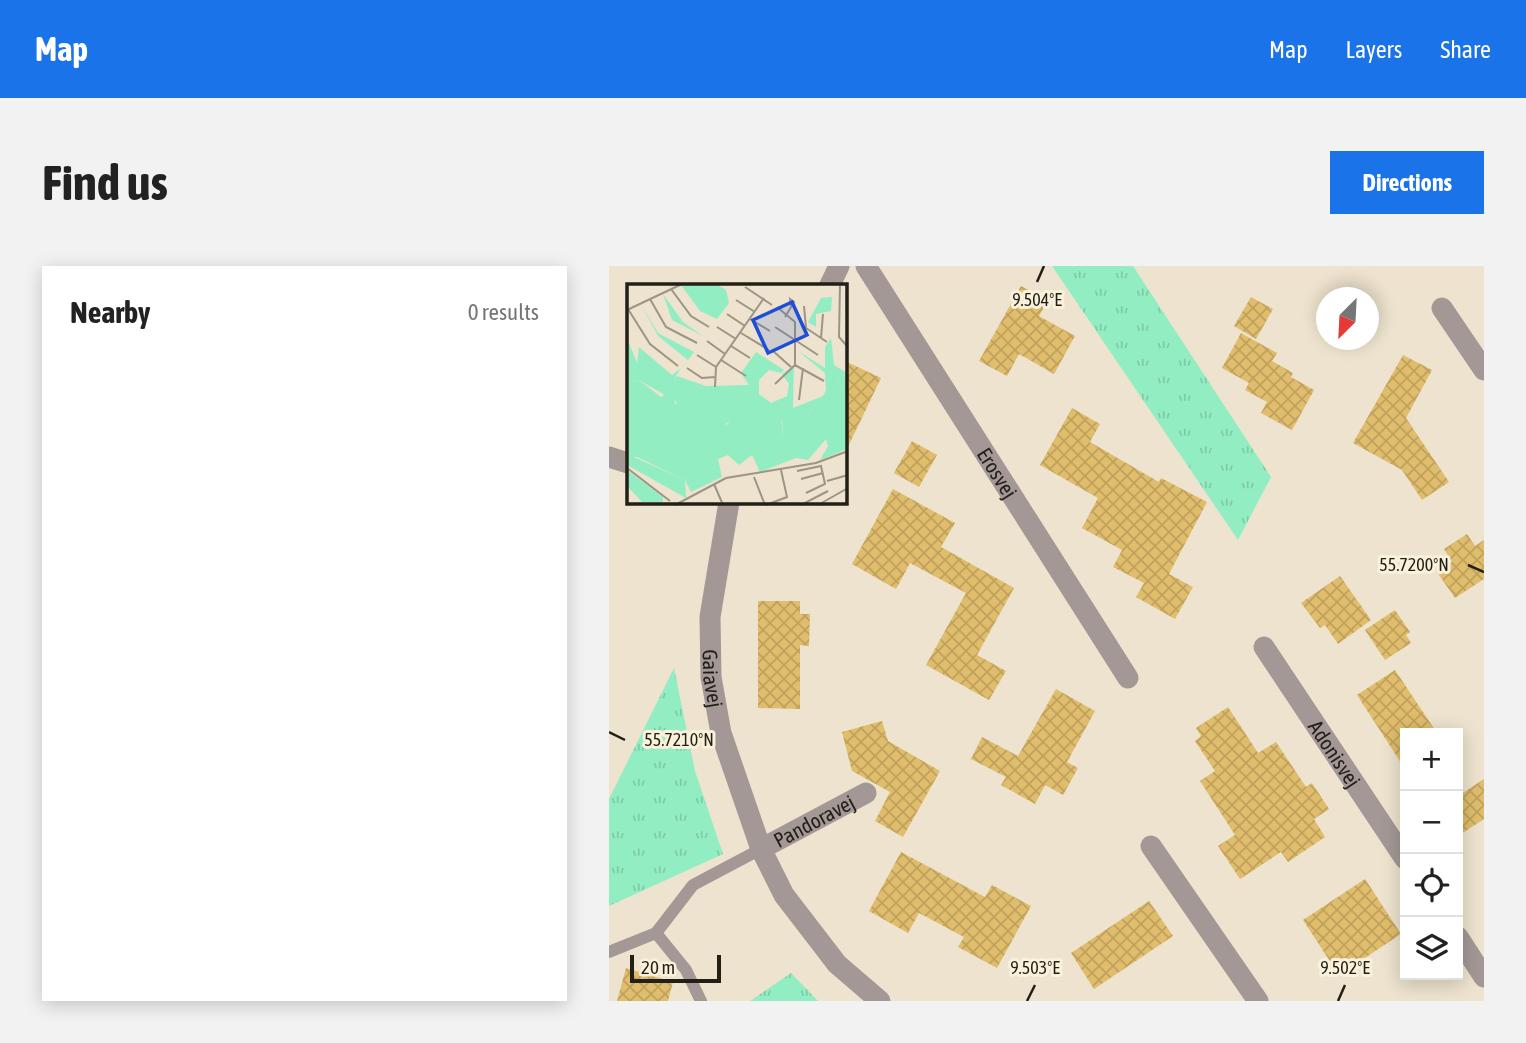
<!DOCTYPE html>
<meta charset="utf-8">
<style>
:root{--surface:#fff;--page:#f2f2f2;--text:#222;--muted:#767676;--line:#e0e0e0;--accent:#1a73e8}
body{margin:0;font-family:"Asap Condensed",sans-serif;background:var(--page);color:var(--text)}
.controls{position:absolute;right:21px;bottom:21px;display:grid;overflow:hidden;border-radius:0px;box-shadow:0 4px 18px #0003}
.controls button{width:63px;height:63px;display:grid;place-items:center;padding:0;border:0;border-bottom:2px solid var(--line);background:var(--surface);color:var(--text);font:35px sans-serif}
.compass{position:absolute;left:707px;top:21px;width:63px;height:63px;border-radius:50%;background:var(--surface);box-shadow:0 4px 18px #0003;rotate:204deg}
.scale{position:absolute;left:21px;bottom:18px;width:91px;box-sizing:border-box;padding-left:7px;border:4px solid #221f17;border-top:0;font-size:19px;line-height:24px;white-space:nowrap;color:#221f17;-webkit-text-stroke:5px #faf1db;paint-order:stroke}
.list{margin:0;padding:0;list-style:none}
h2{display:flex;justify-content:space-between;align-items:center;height:91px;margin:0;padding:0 28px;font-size:30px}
h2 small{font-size:23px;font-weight:400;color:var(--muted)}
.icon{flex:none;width:38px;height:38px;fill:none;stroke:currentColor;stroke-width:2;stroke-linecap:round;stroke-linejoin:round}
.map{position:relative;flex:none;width:875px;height:735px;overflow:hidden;border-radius:0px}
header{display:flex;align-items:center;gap:42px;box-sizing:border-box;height:98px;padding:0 35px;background:var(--accent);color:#fff}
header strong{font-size:33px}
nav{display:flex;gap:38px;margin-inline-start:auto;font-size:24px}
.intro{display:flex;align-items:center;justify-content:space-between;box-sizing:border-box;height:168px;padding:0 42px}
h1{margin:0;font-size:49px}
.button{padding:18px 32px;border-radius:0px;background:var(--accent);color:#fff;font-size:24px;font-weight:700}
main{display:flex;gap:42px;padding:0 42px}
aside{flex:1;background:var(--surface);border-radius:0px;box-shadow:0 4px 18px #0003}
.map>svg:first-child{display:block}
.grass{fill:url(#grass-tufts)}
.building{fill:url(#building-cross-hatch)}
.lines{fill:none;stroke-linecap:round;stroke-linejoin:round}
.lane{stroke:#a39896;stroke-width:12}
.street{stroke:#a39896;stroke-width:21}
.ticks{fill:none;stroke:#221f17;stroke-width:2.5}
.labels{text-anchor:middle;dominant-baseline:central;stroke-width:6;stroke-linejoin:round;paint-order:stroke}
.street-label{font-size:21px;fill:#221f17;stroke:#faf1db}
.inset-road{fill:none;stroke:#9c9585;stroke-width:2}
.view{fill:#1d4ed8;fill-opacity:0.15;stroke:#1d4ed8;stroke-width:3.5}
.inset-edge{fill:none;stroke:#221f17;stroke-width:3.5}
.ticks-label{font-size:18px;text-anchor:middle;fill:#221f17;stroke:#faf1db;stroke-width:6;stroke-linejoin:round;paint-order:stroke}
</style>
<header>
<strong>Map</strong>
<nav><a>Map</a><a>Layers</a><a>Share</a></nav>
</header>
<div class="intro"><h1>Find us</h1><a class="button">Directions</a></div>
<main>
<aside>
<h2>Nearby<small>0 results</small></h2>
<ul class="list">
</ul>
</aside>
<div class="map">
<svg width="875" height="735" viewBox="0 0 875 735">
<defs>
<pattern id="grass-tufts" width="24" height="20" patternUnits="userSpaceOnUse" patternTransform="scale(1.75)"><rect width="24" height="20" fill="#93edc3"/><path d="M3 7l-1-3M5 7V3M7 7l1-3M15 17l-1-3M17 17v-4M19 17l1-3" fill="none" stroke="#7ecba7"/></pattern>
<pattern id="building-cross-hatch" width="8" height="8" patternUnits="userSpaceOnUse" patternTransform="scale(1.75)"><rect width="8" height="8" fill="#e0bd6c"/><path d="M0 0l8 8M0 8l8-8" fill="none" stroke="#c0a25d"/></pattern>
</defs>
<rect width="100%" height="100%" fill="#ede3ce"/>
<g class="grass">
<polygon points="443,0 524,0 662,211 629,274"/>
<polygon points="65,402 86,505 114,588 0,640 0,533"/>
<polygon points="182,707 209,735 141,735"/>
</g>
<g class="building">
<polygon points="412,20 439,34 430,50 466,70 445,108 410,88 398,110 370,95"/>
<polygon points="642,31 664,43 647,73 625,60"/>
<polygon points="632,67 668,87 663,95 684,107 682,111 705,124 683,164 652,147 658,136 636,124 640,117 613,102"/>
<polygon points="794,89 823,104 797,152 840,216 813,234 793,204 744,177"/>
<polygon points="236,95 272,112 236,187"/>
<polygon points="463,142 491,158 481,176 550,216 552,212 598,236 560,308 584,321 566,353 527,331 535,317 504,301 513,284 473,262 489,232 431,199"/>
<polygon points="303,175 328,189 310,221 285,207"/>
<polygon points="284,223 346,257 332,281 405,322 368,389 397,405 380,434 317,399 357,327 301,297 287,323 243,298"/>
<polygon points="858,268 866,280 875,274 875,313 846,332 828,306 843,296 835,283"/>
<polygon points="731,310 762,354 729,378 716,359 711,362 692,337"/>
<polygon points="149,335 191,335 191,348 201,348 200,380 191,379 191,443 149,442"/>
<polygon points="786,344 801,366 797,369 802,377 776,394 756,364"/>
<polygon points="786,404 828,467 796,467 796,503 748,429"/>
<polygon points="447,423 486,445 458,496 469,502 454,529 436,519 426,538 392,519 397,511 362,493 373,471 409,490"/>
<polygon points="619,441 649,487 667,476 697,521 703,517 720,543 705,553 716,571 679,596 672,586 631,613 609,580 626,569 591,515 606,505 586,475 592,470 587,462"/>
<polygon points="273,455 279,475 331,505 294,571 266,555 281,526 243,505 233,466"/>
<polygon points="875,513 875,553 849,570 849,530"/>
<polygon points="292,586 376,631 383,619 422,640 388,702 349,681 355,671 310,647 299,667 260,645"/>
<polygon points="756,613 792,668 730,709 694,654"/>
<polygon points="540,635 564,670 485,723 462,687"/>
<polygon points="17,702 64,716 59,735 8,735"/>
</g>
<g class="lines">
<g class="lane">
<polyline points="47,667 77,704 92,735"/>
<polyline points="0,686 47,667 84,619 152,583"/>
</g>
<g class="street">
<path id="s1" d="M 257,0 L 519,412"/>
<polyline points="221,19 230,0"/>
<polyline points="833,42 875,104"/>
<polyline points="0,191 19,197"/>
<path id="s2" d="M 120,236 L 101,351 L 102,411 L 112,467 L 152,583 L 175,629 L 228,698 L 271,735"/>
<path id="s3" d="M 655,381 L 796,593"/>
<polyline points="542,580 649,735"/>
<path id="s4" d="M 152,583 L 257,527"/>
<polyline points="849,671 875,711"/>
</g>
</g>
<path class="ticks" d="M 428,16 L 435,0M 859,299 L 875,306M 0,466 L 16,474M 418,735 L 426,719M 729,735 L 736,719"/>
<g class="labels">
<g class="street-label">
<text stroke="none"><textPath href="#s1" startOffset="245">Erosvej</textPath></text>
<text stroke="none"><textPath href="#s2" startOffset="178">Gaiavej</textPath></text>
<text stroke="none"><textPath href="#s3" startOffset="128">Adonisvej</textPath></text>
<text stroke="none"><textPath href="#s4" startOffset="60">Pandoravej</textPath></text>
</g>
</g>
<g transform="translate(18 18)">
<rect width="220" height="220" fill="#ede3ce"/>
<path d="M 89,0 L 99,6 L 102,19 L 90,35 L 73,27 L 54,1 ZM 36,10 L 56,38 L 76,52 L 45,36 ZM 205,13 L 204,27 L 189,30 L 189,43 L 181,38 L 194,14 ZM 14,20 L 31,49 L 67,68 L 61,76 L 31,52 ZM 0,54 L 10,79 L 12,63 L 45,91 L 54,84 L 46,97 L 50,92 L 79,102 L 122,101 L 114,89 L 129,68 L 157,86 L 154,89 L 142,86 L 132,96 L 132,110 L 144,119 L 160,112 L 162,100 L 155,90 L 167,82 L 166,124 L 196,112 L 199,106 L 198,89 L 171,67 L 198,84 L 198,63 L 204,54 L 207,81 L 220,89 L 211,96 L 216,111 L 185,123 L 180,136 L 156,156 L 155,135 L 126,149 L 112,149 L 104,137 L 72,153 L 42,139 L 50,118 L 12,96 L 0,99 ZM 0,170 L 58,196 L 59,214 L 0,181 ZM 0,186 L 36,213 L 36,218 L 15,218 L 1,203 Z" fill="#93edc3"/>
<path d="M 220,89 L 220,165 L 193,176 L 201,162 L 199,155 L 181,176 L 169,174 L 133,188 L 125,171 L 112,181 L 101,171 L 91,175 L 95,193 L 64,208 L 58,196 L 10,173 L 1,173 L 0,99 L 12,96 L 34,113 L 44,107 L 50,124 L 42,138 L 72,153 L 78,134 L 92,133 L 99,141 L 105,136 L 112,149 L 126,148 L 130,141 L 150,130 L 154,131 L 156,155 L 180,136 L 185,123 L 215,111 L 211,95 Z" fill="#93edc3"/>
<path d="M 62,150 L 83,155 L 80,168 L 67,170 L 59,181 Z" fill="#93edc3"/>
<path class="inset-road" d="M 213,0 L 212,53 L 221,63M 118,3 L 145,21M 44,5 L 64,32 L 82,43M 23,15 L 39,43 L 70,59M 109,16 L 128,28M 177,22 L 179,44 L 200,58M 150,23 L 168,38 L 168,83M 1,25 L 23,60 L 51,82M 0,26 L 55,0M 100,30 L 118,42M 158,33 L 167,18 L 163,15 L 164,22M 123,35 L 143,47M 90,43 L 109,55M 148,43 L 191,71M 114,49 L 142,66M 194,54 L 196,30M 80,57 L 98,70M 104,62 L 123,74M 146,67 L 164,83M 70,71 L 89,83M 94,76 L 119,92M 60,84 L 75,94 L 88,93M 148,100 L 168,81 L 197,97M 88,103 L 89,83 L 137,14M 172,116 L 176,84M 0,184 L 43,217M 170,187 L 194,182 L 198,200 L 179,209M 127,193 L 138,221M 174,195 L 196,189M 200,197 L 221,191M 87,200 L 96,221M 48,221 L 99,194 L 189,179 L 221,167M 139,221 L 160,213 L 154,186M 174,221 L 201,207M 191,221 L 221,204"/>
<path class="view" d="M 165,18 L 180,51 L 141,69 L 126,36 Z"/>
<rect width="220" height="220" class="inset-edge"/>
</g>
<g class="ticks-label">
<text x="428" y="40">9.504°E</text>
<text x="805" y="305">55.7200°N</text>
<text x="70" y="480">55.7210°N</text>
<text x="426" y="708">9.503°E</text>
<text x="736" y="708">9.502°E</text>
</g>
</svg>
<div class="controls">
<button>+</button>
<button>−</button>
<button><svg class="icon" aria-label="locate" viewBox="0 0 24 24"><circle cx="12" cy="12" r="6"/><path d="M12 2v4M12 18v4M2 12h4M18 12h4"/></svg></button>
<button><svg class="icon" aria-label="layers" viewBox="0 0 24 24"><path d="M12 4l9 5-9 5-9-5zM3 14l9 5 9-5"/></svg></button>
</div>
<svg class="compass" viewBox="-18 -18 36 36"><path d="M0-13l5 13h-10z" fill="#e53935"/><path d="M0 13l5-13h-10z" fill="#767676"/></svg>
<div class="scale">20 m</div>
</div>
</main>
